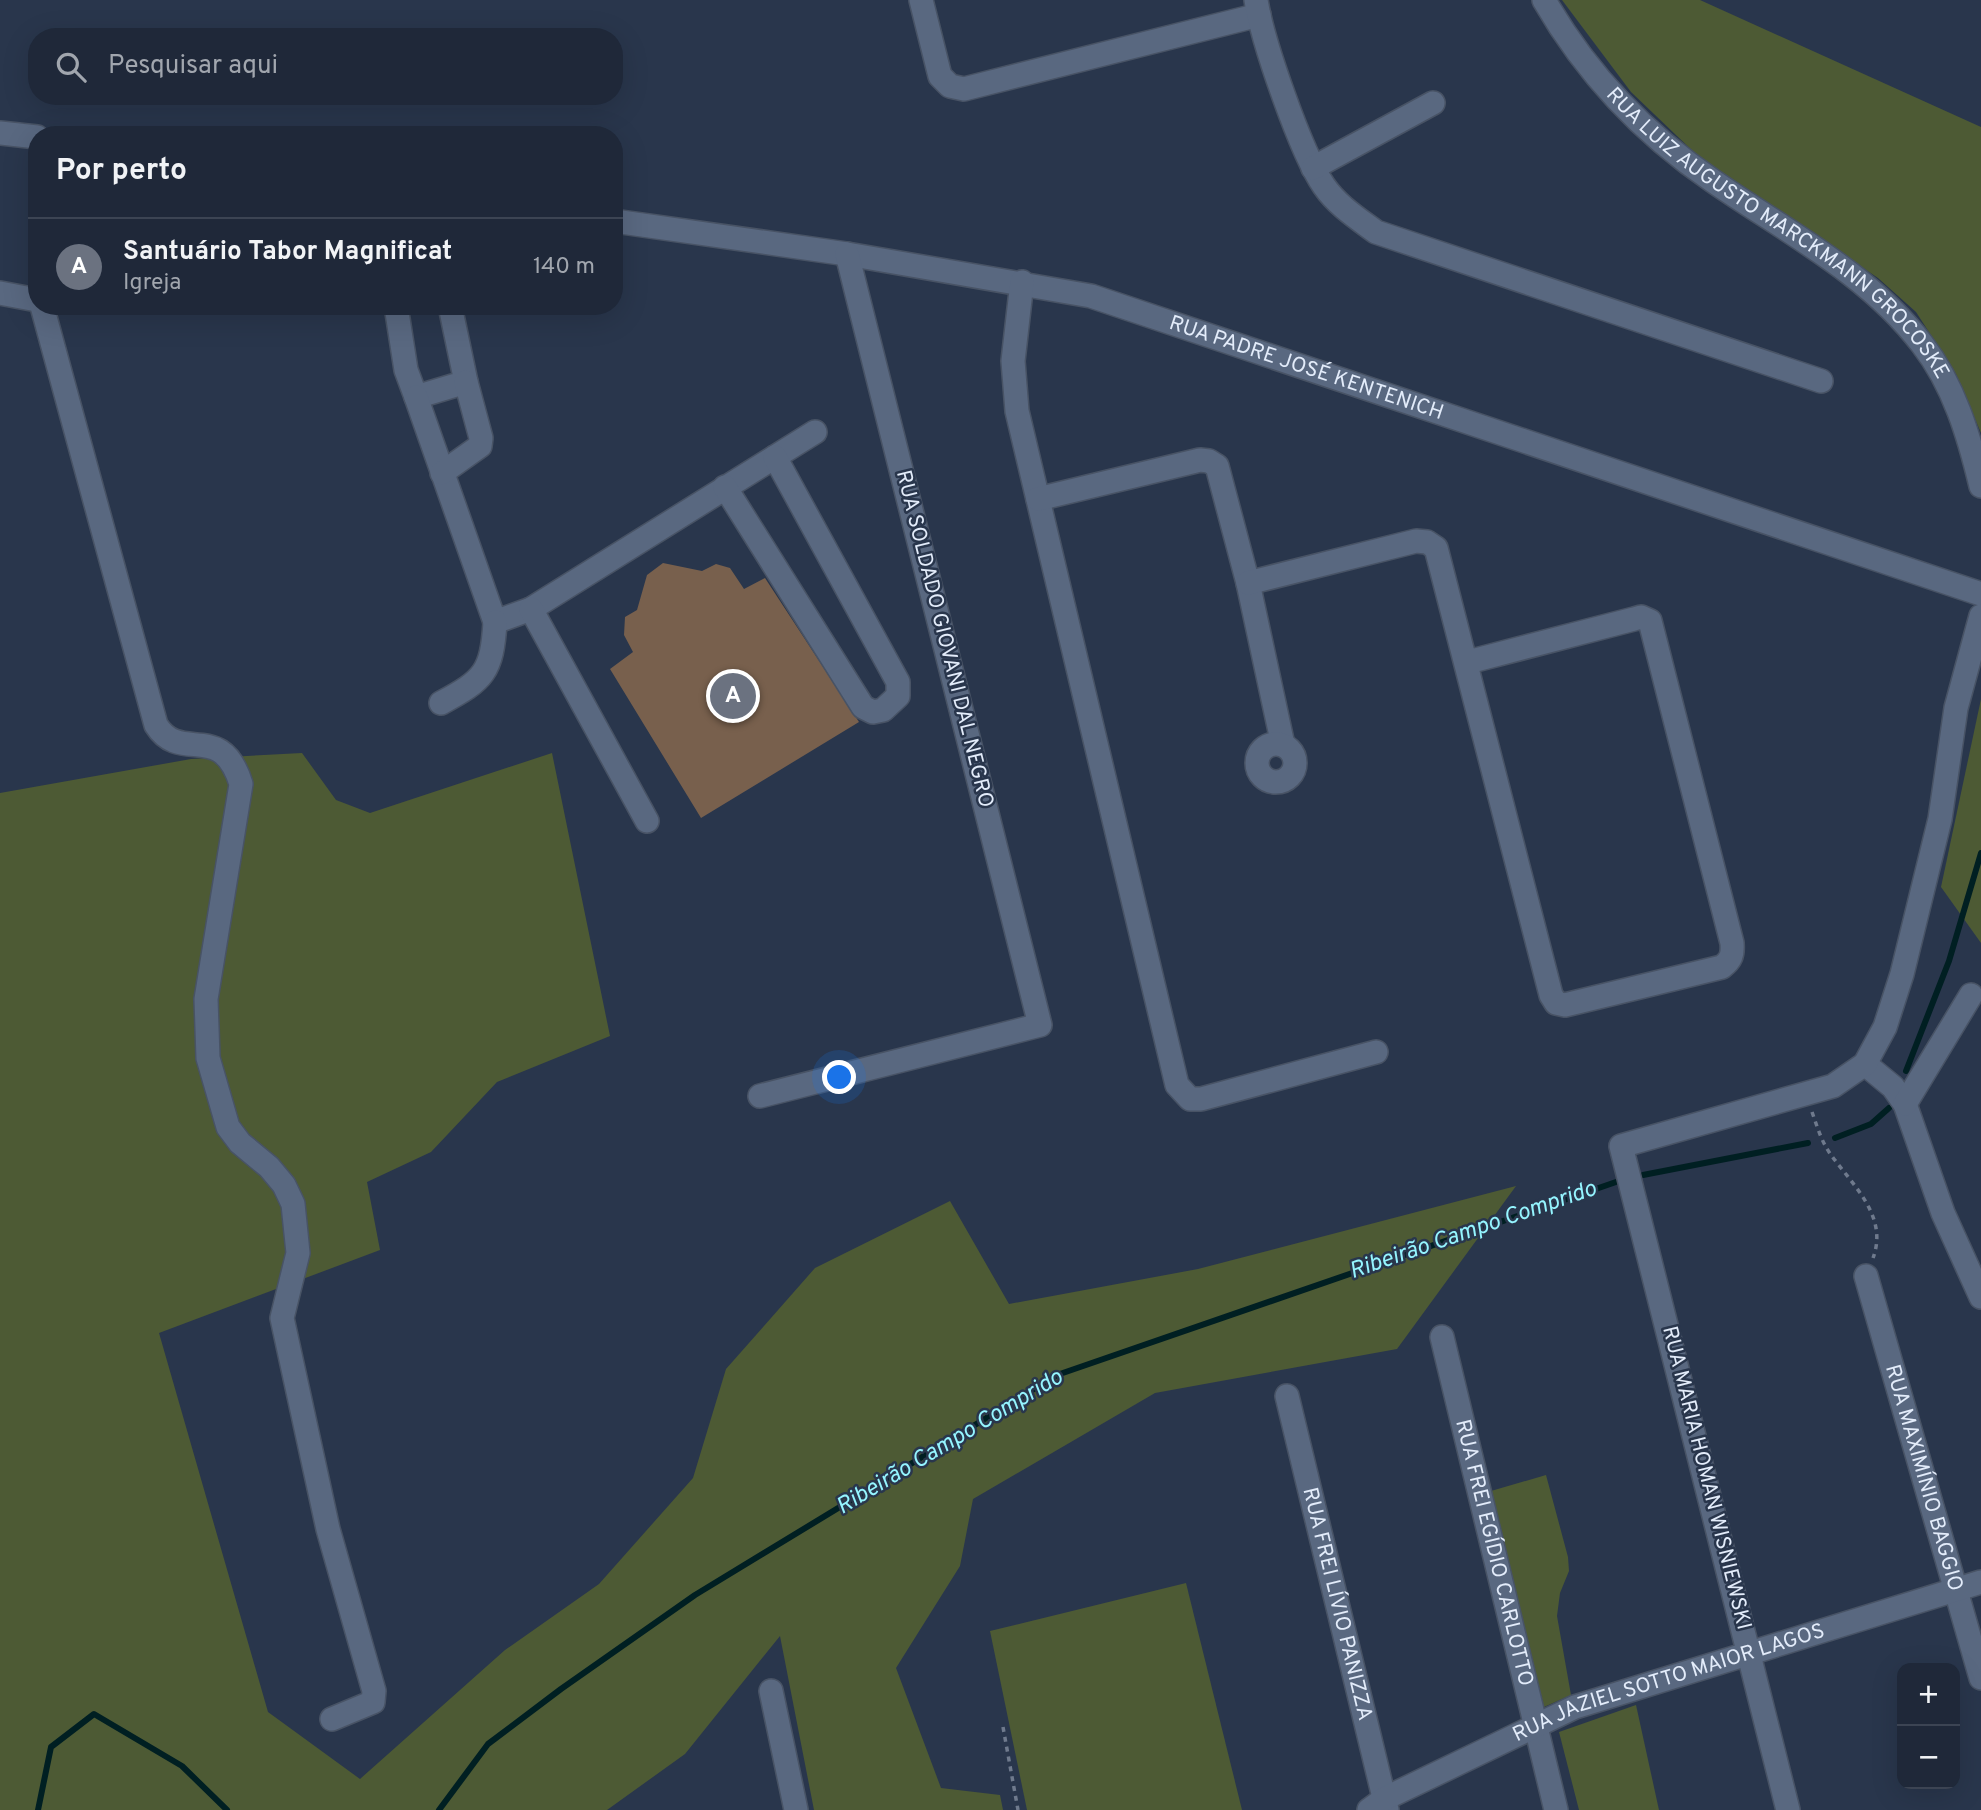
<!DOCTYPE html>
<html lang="pt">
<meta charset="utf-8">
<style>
:root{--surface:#1f2839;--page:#2c3444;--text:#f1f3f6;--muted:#a1a6ae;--line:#3c4453;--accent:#8bbbb9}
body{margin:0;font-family:Overpass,sans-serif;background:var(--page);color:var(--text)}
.controls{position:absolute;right:21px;bottom:21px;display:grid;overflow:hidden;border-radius:14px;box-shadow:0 7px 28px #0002}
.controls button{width:63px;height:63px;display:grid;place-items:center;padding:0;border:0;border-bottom:2px solid var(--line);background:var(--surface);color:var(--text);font:35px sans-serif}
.you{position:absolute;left:840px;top:1078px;width:24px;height:24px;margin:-18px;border:5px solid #fff;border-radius:50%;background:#1a73e8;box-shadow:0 0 0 10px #1a73e833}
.badge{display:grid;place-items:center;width:46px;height:46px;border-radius:50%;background:var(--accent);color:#fff;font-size:23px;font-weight:700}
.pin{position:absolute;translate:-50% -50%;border:4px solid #fff;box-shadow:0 2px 7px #0006}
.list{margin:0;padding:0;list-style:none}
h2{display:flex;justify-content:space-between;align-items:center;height:91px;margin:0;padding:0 28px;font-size:30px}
h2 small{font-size:23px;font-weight:400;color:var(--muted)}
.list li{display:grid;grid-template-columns:46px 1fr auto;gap:21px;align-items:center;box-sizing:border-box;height:98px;padding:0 28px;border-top:2px solid var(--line)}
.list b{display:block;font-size:26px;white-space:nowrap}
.list p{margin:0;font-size:23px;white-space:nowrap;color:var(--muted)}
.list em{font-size:23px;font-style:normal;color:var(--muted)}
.icon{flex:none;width:38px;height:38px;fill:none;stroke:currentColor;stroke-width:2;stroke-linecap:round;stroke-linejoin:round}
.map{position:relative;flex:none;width:1981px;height:1810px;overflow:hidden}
.search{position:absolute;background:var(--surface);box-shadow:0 7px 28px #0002;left:28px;top:28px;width:595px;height:77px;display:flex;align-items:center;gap:18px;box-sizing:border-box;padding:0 24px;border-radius:28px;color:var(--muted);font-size:26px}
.panel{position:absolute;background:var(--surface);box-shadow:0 7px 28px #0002;left:28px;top:126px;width:595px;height:189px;border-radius:28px}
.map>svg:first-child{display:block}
.green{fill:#4d5a34}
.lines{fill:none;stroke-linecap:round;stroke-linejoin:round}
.stream{stroke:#001f22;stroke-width:6}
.building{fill:#78604d}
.minor-casing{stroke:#485365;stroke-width:26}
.path{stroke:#6f7a8d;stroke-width:3.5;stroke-dasharray:5 5;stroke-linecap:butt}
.minor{stroke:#596880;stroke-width:23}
.labels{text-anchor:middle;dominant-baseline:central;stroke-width:5;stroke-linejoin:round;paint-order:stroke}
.street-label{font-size:21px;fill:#e3ecfa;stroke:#29364c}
.water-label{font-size:23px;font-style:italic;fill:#95f5ff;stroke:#29364c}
</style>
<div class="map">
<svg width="1981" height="1810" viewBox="0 0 1981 1810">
<rect width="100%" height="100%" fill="#29364c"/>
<g class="green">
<polygon points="1562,0 1700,0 1981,127 1981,433 1956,374 1916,312 1878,278 1700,158 1631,92"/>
<polygon points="1981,699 1981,943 1941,887"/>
<polygon points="302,753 336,800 370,813 552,753 610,1036 497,1082 431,1152 367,1182 380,1250 159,1333 268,1712 360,1779 505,1650 599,1584 693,1478 726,1369 815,1268 950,1201 1009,1304 1198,1269 1516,1186 1397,1349 1155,1393 973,1499 960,1566 896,1668 941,1788 1000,1795 1003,1810 814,1810 780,1636 685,1754 607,1810 0,1810 0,793 191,759"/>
<polygon points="1546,1475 1568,1557 1569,1571 1560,1593 1557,1616 1571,1695 1544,1707 1491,1491"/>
<polygon points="1186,1583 1242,1810 1027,1810 990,1631"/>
<polygon points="1636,1705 1659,1810 1579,1810 1559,1732"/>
</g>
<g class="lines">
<g class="stream">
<polyline points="1906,1071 1949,961 1981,853"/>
<polyline points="1835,1138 1871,1124 1889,1108"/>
<polyline points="1643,1175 1808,1143"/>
<polyline points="38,1810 51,1747 94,1714 182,1766 227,1810"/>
<polyline points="439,1810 488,1744 561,1689 695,1595 1057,1375 1616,1182"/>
</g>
</g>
<polygon class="building" points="663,563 702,571 716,564 730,568 744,589 765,578 859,722 701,818 610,669 633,652 624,635 625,617 637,610 647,575"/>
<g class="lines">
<g class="minor-casing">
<g id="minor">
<polyline points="921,0 940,76 950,86 964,89 1259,15"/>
<path d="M 1256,0 C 1262,40 1301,153 1324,186 C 1337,205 1357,218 1376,232 L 1821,381"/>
<path id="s1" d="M 1544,0 C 1586,73 1644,134 1713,181 C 1785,231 1868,273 1922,344 C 1954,385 1969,436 1981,486"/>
<polyline points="0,133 37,137"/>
<polyline points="1313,168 1433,103"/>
<path id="s2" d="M 614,221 L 847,254 L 1091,296 L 1981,594"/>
<polyline points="1022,282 1013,361 1017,411 1177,1085 1190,1099 1201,1099 1376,1052"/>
<polyline points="0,293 37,300"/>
<path d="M 42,306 L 156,725 C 181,765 221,719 241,784 L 206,999 L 208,1058 L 228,1127 L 240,1143 L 269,1167 L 284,1185 L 293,1204 L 298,1253 L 282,1318 L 328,1529 L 374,1691 L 373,1702 L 332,1719"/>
<polyline points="396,306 406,370 416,397 466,382 450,306"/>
<polyline points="416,397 495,622 531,609 815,432"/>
<polyline points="442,473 480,446 481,438 466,382"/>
<polyline points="725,487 863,707 873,712 883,710 898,696 898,682 775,457"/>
<polyline points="1038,499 1200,460 1209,461 1217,466 1248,583 1283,745"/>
<path d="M 1248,583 L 1416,541 L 1427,542 L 1436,548 L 1551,995 L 1556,1003 L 1565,1005 L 1722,967 C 1731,960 1733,955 1732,943 L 1650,621 L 1641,617 L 1634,619 L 1468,662"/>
<polyline points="531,609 647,821"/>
<path d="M 441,703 C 484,680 492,672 495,622"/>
<circle cx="1276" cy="763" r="19"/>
<polyline points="1865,1064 1893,1087 1905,1104 1943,1213 1981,1297"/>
<polyline points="760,1096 1040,1025 847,254"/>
<polyline points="1905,1104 1971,995"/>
<path id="s3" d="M 1866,1276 L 1981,1678"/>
<path id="s4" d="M 1442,1337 L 1556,1810"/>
<path id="s5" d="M 1287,1396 L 1387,1810"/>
<polyline points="771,1691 796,1810"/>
<path id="s6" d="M 1369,1810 L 1384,1799 L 1575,1707 L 1981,1582"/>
<polyline points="1788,1810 1621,1146 1833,1086 1865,1064 1885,1027 1902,974 1940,819 1956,708 1981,616"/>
</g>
</g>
<g class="path">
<path d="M 1812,1112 C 1817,1126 1821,1140 1829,1152 C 1851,1184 1889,1215 1873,1258"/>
<polyline points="1003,1727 1018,1810"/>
</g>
<use href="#minor" class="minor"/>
</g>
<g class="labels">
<g class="street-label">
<text stroke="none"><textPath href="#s1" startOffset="334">RUA LUIZ AUGUSTO MARCKMANN GROCOSKE</textPath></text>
<text stroke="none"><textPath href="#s2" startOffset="710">RUA PADRE JOSÉ KENTENICH</textPath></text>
<text transform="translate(944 639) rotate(76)">RUA SOLDADO GIOVANI DAL NEGRO</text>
<text stroke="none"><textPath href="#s3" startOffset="210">RUA MAXIMÍNIO BAGGIO</textPath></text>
<text transform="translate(1706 1478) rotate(76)">RUA MARIA HOMAN WISNIEWSKI</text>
<text stroke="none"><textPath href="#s4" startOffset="222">RUA FREI EGÍDIO CARLOTTO</textPath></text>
<text stroke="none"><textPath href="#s5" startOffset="214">RUA FREI LÍVIO PANIZZA</textPath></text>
<text stroke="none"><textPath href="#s6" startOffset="327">RUA JAZIEL SOTTO MAIOR LAGOS</textPath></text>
</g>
<g class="water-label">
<text transform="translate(1473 1231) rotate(-19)">Ribeirão Campo Comprido</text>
<text transform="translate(950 1443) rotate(-31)">Ribeirão Campo Comprido</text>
</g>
</g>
</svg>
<div class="controls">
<button>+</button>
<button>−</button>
</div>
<div class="you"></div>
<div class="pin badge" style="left:733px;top:696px;background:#6b7280">A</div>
<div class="search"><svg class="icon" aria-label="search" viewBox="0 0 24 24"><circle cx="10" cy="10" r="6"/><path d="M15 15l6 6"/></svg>Pesquisar aqui</div>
<section class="panel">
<h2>Por perto<small></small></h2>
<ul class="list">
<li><span class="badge" style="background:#6b7280">A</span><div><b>Santuário Tabor Magnificat</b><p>Igreja</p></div><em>140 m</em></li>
</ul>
</section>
</div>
